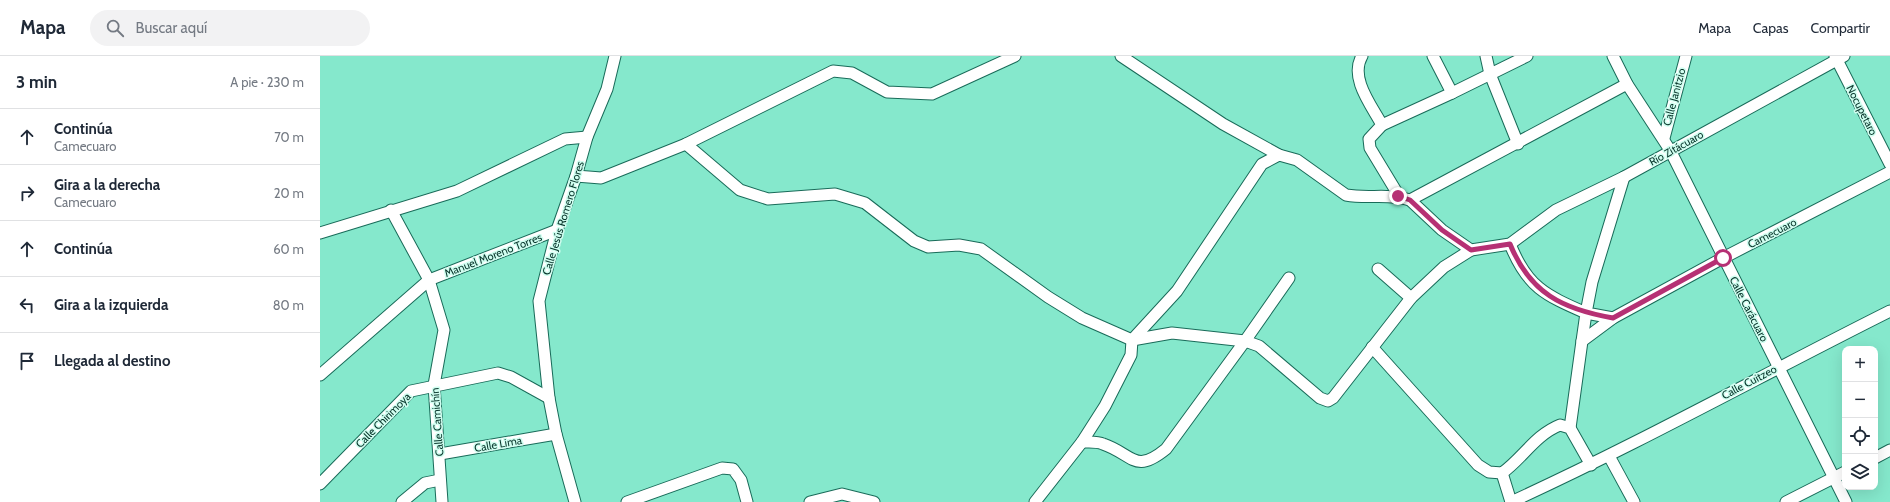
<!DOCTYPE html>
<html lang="es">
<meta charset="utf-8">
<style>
:root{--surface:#fff;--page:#f2f2f3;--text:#1f2937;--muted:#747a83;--line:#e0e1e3}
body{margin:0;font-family:Cabin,sans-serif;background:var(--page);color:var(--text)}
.controls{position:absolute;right:12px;bottom:12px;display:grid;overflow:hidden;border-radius:8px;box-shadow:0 4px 16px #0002}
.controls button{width:36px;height:36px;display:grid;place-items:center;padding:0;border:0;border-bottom:1px solid var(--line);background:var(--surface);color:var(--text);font:20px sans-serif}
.stop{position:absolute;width:12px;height:12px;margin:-9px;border:3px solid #b63074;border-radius:50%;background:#fff}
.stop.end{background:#b63074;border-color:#fff;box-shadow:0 1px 4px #0008}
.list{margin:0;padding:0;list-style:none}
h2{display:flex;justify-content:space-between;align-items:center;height:52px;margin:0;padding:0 16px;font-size:17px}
h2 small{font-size:13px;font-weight:400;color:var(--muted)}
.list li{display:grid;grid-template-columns:26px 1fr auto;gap:12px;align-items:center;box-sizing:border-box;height:56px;padding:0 16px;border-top:1px solid var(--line)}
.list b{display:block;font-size:15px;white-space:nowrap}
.list p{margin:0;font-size:13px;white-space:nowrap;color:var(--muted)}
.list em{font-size:13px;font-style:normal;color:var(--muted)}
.icon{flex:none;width:22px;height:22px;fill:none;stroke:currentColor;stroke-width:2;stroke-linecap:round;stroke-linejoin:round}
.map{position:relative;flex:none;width:1570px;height:446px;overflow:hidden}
header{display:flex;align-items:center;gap:24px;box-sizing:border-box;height:56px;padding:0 20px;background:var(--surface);border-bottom:1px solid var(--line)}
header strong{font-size:19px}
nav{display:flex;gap:22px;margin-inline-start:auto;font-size:14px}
.search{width:280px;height:36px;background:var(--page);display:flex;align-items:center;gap:10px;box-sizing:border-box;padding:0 14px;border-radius:22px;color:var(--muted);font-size:15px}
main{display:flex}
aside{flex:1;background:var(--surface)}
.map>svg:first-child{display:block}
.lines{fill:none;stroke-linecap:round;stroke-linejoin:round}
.minor-casing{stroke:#196b59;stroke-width:13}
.minor{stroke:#fff;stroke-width:11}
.route{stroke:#b63074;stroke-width:5}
.labels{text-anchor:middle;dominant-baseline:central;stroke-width:3;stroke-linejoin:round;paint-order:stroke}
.street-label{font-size:11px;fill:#07342a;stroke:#d0fef0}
</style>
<header>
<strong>Mapa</strong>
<div class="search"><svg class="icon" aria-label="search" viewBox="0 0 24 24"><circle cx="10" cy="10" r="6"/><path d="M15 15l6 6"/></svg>Buscar aquí</div>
<nav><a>Mapa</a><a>Capas</a><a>Compartir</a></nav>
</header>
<main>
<aside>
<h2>3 min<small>A pie · 230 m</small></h2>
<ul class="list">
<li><svg class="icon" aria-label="ahead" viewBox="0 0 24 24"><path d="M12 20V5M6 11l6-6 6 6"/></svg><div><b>Continúa</b><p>Camecuaro</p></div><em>70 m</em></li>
<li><svg class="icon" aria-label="right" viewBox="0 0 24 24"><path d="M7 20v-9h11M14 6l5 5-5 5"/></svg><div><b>Gira a la derecha</b><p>Camecuaro</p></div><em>20 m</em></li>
<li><svg class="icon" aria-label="ahead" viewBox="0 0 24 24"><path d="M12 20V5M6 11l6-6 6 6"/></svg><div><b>Continúa</b></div><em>60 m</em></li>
<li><svg class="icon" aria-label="left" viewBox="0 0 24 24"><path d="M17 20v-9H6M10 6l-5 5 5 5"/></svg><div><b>Gira a la izquierda</b></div><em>80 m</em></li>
<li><svg class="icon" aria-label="arrive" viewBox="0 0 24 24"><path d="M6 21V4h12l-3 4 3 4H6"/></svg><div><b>Llegada al destino</b></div></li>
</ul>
</aside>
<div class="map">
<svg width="1570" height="446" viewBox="0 0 1570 446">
<rect width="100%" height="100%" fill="#85e8cc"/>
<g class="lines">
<g class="minor-casing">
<g id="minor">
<polyline points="801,0 903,68 959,99"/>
<path d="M 1042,0 C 1029,22 1052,50 1062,69 L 1049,83 L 1050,92 L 1079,140"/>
<polyline points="1113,0 1132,37"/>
<polyline points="1166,0 1170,18 1198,88"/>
<polyline points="1293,0 1307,28 1350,94 1526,446"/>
<polyline points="1515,0 1570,108"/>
<polyline points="1062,69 1132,37 1207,0"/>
<polyline points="1344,82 1366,0"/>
<polyline points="366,88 420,134 448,143 515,138 545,147 594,185 608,191 639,189 661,193 728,241 762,262 812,284 852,277 925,285 939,290 1000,342 1008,345 1013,342 1091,242 1124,211 1151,194"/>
<polyline points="256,120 281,122 366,88 513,15 532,17 567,36 612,38 695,0"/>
<polyline points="1090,144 1122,174 1151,194 1190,188 1236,154 1304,121 1524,0"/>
<polyline points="71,154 109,224 124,274 114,329 122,446"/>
<polyline points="0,177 137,135 245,83 267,81"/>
<path d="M 1190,188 C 1207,231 1225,239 1266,257 L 1262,285"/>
<polyline points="1058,213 1091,242"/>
<polyline points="1293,262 1266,257 1272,226 1304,121"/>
<path d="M 1052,291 L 1158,409 L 1169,416 L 1182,417 C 1203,402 1215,379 1240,369 L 1250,372 L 1271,409"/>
<polyline points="0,319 109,224 237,174"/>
<polyline points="1250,372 1262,285 1293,262 1403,202 1570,116"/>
<path d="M 762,386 C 768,386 777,385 783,388 C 813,398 814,419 846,393 L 925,285 L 969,222"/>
<polyline points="120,398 236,378"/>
<polyline points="1289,400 1314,446"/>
<polyline points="1555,402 1570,394"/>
<polyline points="1182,417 1191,446"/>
<polyline points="0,428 91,335 178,317 191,321 229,342"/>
<polyline points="82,446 105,427 120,424"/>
<polyline points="255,446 236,378 229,342 219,245 237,174 256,120 267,81 287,33 295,0"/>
<polyline points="307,446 402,412 413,413 421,424 427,446"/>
<polyline points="490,446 522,438 554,446"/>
<path d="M 715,446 L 762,386 L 785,350 L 811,299 L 812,284 L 857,235 L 942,108 L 959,99 L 977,104 L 1026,139 C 1048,143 1069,137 1090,144 L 1307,28"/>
<path d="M 1191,446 C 1320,387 1444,318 1570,255"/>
<polyline points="1466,446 1525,416"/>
</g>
</g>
<use href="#minor" class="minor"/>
</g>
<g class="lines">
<path class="route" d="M 1078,140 L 1090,144 L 1122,174 L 1151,194 L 1190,188 C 1210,237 1242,253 1293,262 L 1403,202"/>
</g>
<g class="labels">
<g class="street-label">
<text transform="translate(1354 41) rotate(-75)">Calle Janitzio</text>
<text transform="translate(1542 54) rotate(63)">Nocupetaro</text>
<text transform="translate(1356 92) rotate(-29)">Río Zitácuaro</text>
<text transform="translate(243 162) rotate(-73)">Calle Jesús Romero Flores</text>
<text transform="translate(1452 177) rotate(-27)">Camecuaro</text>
<text transform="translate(173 199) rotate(-21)">Manuel Moreno Torres</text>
<text transform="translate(1429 253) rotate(63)">Calle Carácuaro</text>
<text transform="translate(1429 326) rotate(-28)">Calle Cuitzeo</text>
<text transform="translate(63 364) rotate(-45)">Calle Chirimoya</text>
<text transform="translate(117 366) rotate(-94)">Calle Camichín</text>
<text transform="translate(178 388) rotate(-10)">Calle Lima</text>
</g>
</g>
</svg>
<div class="controls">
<button>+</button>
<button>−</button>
<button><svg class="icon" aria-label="locate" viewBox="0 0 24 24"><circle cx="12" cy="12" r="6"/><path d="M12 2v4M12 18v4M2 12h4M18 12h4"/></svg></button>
<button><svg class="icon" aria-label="layers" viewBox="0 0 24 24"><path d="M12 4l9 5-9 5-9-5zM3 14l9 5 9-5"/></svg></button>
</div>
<div class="stop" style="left:1403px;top:202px"></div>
<div class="stop end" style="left:1078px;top:140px"></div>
</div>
</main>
